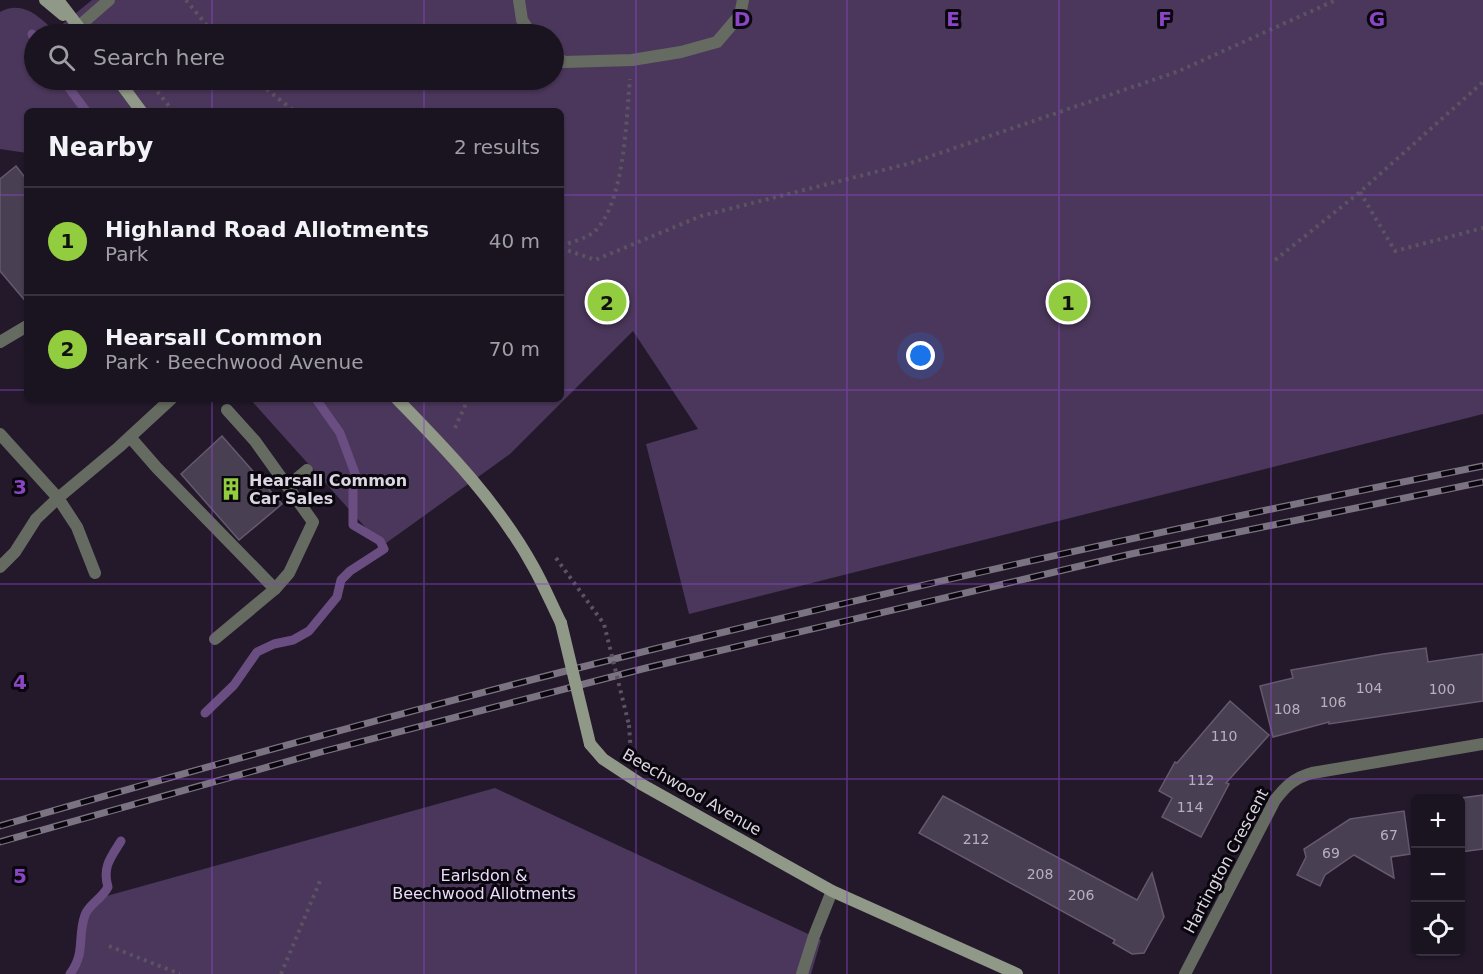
<!DOCTYPE html>
<meta charset="utf-8">
<style>
:root{--surface:#1a1320;--page:#27202d;--text:#f1f3f6;--muted:#9f9ea5;--line:#38323e;--accent:#92cd3f}
body{margin:0;font-family:"DejaVu Sans",sans-serif;background:var(--page);color:var(--text)}
.controls{position:absolute;right:18px;bottom:18px;display:grid;overflow:hidden;border-radius:9px;box-shadow:0 2px 4px #0004}
.controls button{width:54px;height:54px;display:grid;place-items:center;padding:0;border:0;border-bottom:2px solid var(--line);background:var(--surface);color:var(--text);font:30px sans-serif}
.you{position:absolute;left:921px;top:356px;width:21px;height:21px;margin:-15px;border:4px solid #fff;border-radius:50%;background:#1a73e8;box-shadow:0 0 0 9px #1a73e833}
.badge{display:grid;place-items:center;width:39px;height:39px;border-radius:50%;background:var(--accent);color:#111;font-size:20px;font-weight:700}
.pin{position:absolute;translate:-50% -50%;border:3px solid #fff;box-shadow:0 2px 6px #0006}
.list{margin:0;padding:0;list-style:none}
h2{display:flex;justify-content:space-between;align-items:center;height:78px;margin:0;padding:0 24px;font-size:26px}
h2 small{font-size:20px;font-weight:400;color:var(--muted)}
.list li{display:grid;grid-template-columns:39px 1fr auto;gap:18px;align-items:center;box-sizing:border-box;height:108px;padding:0 24px;border-top:2px solid var(--line)}
.list b{display:block;font-size:22px;white-space:nowrap}
.list p{margin:0;font-size:20px;white-space:nowrap;color:var(--muted)}
.list em{font-size:20px;font-style:normal;color:var(--muted)}
.icon{flex:none;width:33px;height:33px;fill:none;stroke:currentColor;stroke-width:2;stroke-linecap:round;stroke-linejoin:round}
.map{position:relative;flex:none;width:1483px;height:974px;overflow:hidden}
.search{position:absolute;background:var(--surface);box-shadow:0 2px 4px #0004;left:24px;top:24px;width:540px;height:66px;display:flex;align-items:center;gap:15px;box-sizing:border-box;padding:0 21px;border-radius:33px;color:var(--muted);font-size:22px}
.panel{position:absolute;background:var(--surface);box-shadow:0 2px 4px #0004;left:24px;top:108px;width:540px;height:294px;border-radius:9px}
.map>svg:first-child{display:block}
.green{fill:#4b375b;fill-rule:evenodd}
.lines{fill:none;stroke-linecap:round;stroke-linejoin:round}
.stream{stroke:#6a4e82;stroke-width:9}
.building{fill:#493f53;stroke:#64596e;stroke-width:1.5}
.path{stroke:#5b5262;stroke-width:4;stroke-dasharray:3 4.5;stroke-linecap:butt}
.lane{stroke:#666b61;stroke-width:12}
.street{stroke:#666b61;stroke-width:12}
.secondary{stroke:#909888;stroke-width:12}
.rail-casing{stroke:#7b7382;stroke-width:7}
.rail{stroke:#0a060d;stroke-width:4.5;stroke-dasharray:14;stroke-linecap:butt}
.path-bridge{stroke:#5b5262;stroke-width:4;stroke-dasharray:3 4.5;stroke-linecap:butt}
.secondary-bridge{stroke:#909888;stroke-width:12}
.grid{fill:none;stroke:#8a46c4;stroke-width:1.5;stroke-opacity:0.55}
.labels{text-anchor:middle;dominant-baseline:central;stroke-width:6;stroke-linejoin:round;paint-order:stroke}
.number-label{font-size:14px;fill:#b7b0be}
.poi-label{font-size:16px;font-weight:bold;fill:#dcd6e2;stroke:#0a060d;text-anchor:start}
.street-label{font-size:16px;fill:#dcd6e2;stroke:#0a060d}
.park-label{font-size:16px;fill:#eadafa;stroke:#0a060d}
.grid-label{font-size:20px;text-anchor:middle;font-weight:bold;fill:#8a46c4;stroke:#0a060d;stroke-width:6;stroke-linejoin:round;paint-order:stroke}
</style>
<div class="map">
<svg width="1483" height="974" viewBox="0 0 1483 974">
<rect width="100%" height="100%" fill="#23192b"/>
<g class="green">
<path d="M 92,0 L 1483,0 L 1483,414 L 689,614 L 646,444 L 698,429 L 633,331 L 510,454 L 382,546 L 250,399 L 561,399 L 561,111 L 27,111 L 27,153 L 0,149 L 0,12 C 22,0 39,16 54,31 ZM 34,34 L 554,34 L 554,80 L 34,80 Z"/>
<path d="M 495,788 L 821,940 L 811,974 L 70,974 C 92,945 68,920 103,897 Z"/>
</g>
<g class="lines">
<g class="stream">
<polyline points="32,34 34,39"/>
<polyline points="63,80 86,111"/>
<polyline points="205,713 234,685 257,652 274,644 293,640 309,631 337,597 341,580 350,571 384,549 380,541 353,525 353,490 356,476 340,433 316,399"/>
<path d="M 70,974 C 86,953 77,937 85,915 C 89,904 101,900 108,887 C 102,867 111,857 121,841"/>
</g>
</g>
<g class="building">
<polygon points="16,166 27,180 27,303 0,271 0,179"/>
<polygon points="222,436 282,504 239,540 181,474"/>
<polygon points="1426,648 1428,662 1483,654 1483,701 1329,724 1329,722 1273,737 1260,686 1293,678 1291,670 1383,654"/>
<polygon points="1230,701 1269,735 1226,783 1229,784 1201,837 1162,817 1172,798 1159,791 1175,762 1177,763"/>
<polygon points="1483,795 1483,849 1461,852 1461,798"/>
<polygon points="943,796 1137,900 1152,873 1164,917 1144,953 1132,954 1113,943 1115,940 919,833"/>
<polygon points="1404,811 1410,854 1391,857 1394,878 1354,855 1325,875 1320,886 1297,875 1306,857 1304,849 1350,819"/>
</g>
<g class="lines">
<g class="path">
<polyline points="186,0 214,34"/>
<polyline points="148,80 173,111"/>
<polyline points="255,80 294,111"/>
<polyline points="1360,192 1395,251 1483,228"/>
<path d="M 561,246 C 571,242 588,238 595,231 C 625,202 626,119 630,79"/>
<polyline points="561,248 595,260 701,216 911,163 1179,71 1336,0"/>
<polyline points="1275,260 1360,192 1483,82"/>
<polyline points="455,428 468,399"/>
<polyline points="629,725 631,754"/>
<polyline points="109,946 180,974"/>
<polyline points="281,974 320,881"/>
</g>
<g class="lane">
<polyline points="519,0 522,20 531,34"/>
<polyline points="78,27 109,0"/>
<polyline points="554,56 564,62 632,60 681,52 717,42 740,15 743,0"/>
<polyline points="0,342 27,326"/>
<polyline points="0,434 58,498 77,527 95,573"/>
<polyline points="130,437 157,468 275,589"/>
<polyline points="288,486 307,470"/>
<polyline points="0,567 15,552 36,519 58,498 119,447 171,399"/>
<polyline points="215,639 275,589 289,573 313,522 255,441 227,410"/>
<polyline points="802,974 814,936 832,891"/>
</g>
<path class="street" d="M 1185,974 L 1275,800 C 1286,786 1294,778 1312,773 L 1483,744"/>
<g class="secondary">
<polyline points="45,0 63,15"/>
<polyline points="58,0 84,34"/>
<polyline points="118,80 141,111"/>
<path d="M 397,399 C 448,451 499,504 534,568 C 544,586 552,605 561,623"/>
<polyline points="590,744 603,759 641,784 832,891 1017,974"/>
</g>
<g class="rail-casing">
<g id="rail">
<path d="M 0,826 C 187,772 374,720 562,672 C 867,595 1175,527 1483,466"/>
<polyline points="0,842 321,752 646,668 1131,554 1483,482"/>
</g>
</g>
<use href="#rail" class="rail"/>
<polyline class="path-bridge" points="556,558 604,624 629,725"/>
<polyline class="secondary-bridge" points="561,623 590,744"/>
</g>
<path class="grid" d="M 212,0 L 212,34M 424,0 L 424,34M 636,0 L 636,974M 847,0 L 847,974M 1059,0 L 1059,974M 1271,0 L 1271,974M 212,80 L 212,111M 424,80 L 424,111M 0,195 L 27,195M 561,195 L 1483,195M 0,390 L 27,390M 561,390 L 1483,390M 212,399 L 212,974M 424,399 L 424,974M 0,584 L 1483,584M 0,779 L 1483,779"/>
<defs>
<g id="building-bare" transform="scale(1.8)"><path d="M-4-6H4V6H1V3H-1V6H-4ZM-2.5-4.3h1.7v1.8h-1.7ZM.8-4.3h1.7v1.8H.8ZM-2.5-1h1.7V.8h-1.7ZM.8-1h1.7V.8H.8Z" fill="#92cd3f" stroke="#0a060d" stroke-width="2.5" paint-order="stroke"/></g>
</defs>
<g fill-rule="evenodd">
<use href="#building-bare" x="231" y="489"/>
</g>
<g class="labels">
<g class="number-label">
<text x="1369" y="688">104</text>
<text x="1442" y="689">100</text>
<text x="1333" y="702">106</text>
<text x="1287" y="709">108</text>
<text x="1224" y="736">110</text>
<text x="1201" y="780">112</text>
<text x="1190" y="807">114</text>
<text x="1389" y="835">67</text>
<text x="976" y="839">212</text>
<text x="1331" y="853">69</text>
<text x="1040" y="874">208</text>
<text x="1081" y="895">206</text>
</g>
<g class="poi-label">
<text x="249" y="480">Hearsall Common<tspan x="249" dy="18">Car Sales</tspan></text>
</g>
<g class="street-label">
<text transform="translate(692 792) rotate(30)">Beechwood Avenue</text>
<text transform="translate(1226 861) rotate(-62)">Hartington Crescent</text>
</g>
<g class="park-label">
<text x="484" y="875">Earlsdon &amp;<tspan x="484" dy="18">Beechwood Allotments</tspan></text>
</g>
</g>
<g class="grid-label">
<text x="742" y="26">D</text>
<text x="953" y="26">E</text>
<text x="1165" y="26">F</text>
<text x="1377" y="26">G</text>
<text x="20" y="494">3</text>
<text x="20" y="689">4</text>
<text x="20" y="883">5</text>
</g>
</svg>
<div class="controls">
<button>+</button>
<button>−</button>
<button><svg class="icon" aria-label="locate" viewBox="0 0 24 24"><circle cx="12" cy="12" r="6"/><path d="M12 2v4M12 18v4M2 12h4M18 12h4"/></svg></button>
</div>
<div class="you"></div>
<div class="pin badge" style="left:1068px;top:302px">1</div>
<div class="pin badge" style="left:607px;top:302px">2</div>
<div class="search"><svg class="icon" aria-label="search" viewBox="0 0 24 24"><circle cx="10" cy="10" r="6"/><path d="M15 15l6 6"/></svg>Search here</div>
<section class="panel">
<h2>Nearby<small>2 results</small></h2>
<ul class="list">
<li><span class="badge">1</span><div><b>Highland Road Allotments</b><p>Park</p></div><em>40 m</em></li>
<li><span class="badge">2</span><div><b>Hearsall Common</b><p>Park · Beechwood Avenue</p></div><em>70 m</em></li>
</ul>
</section>
</div>
